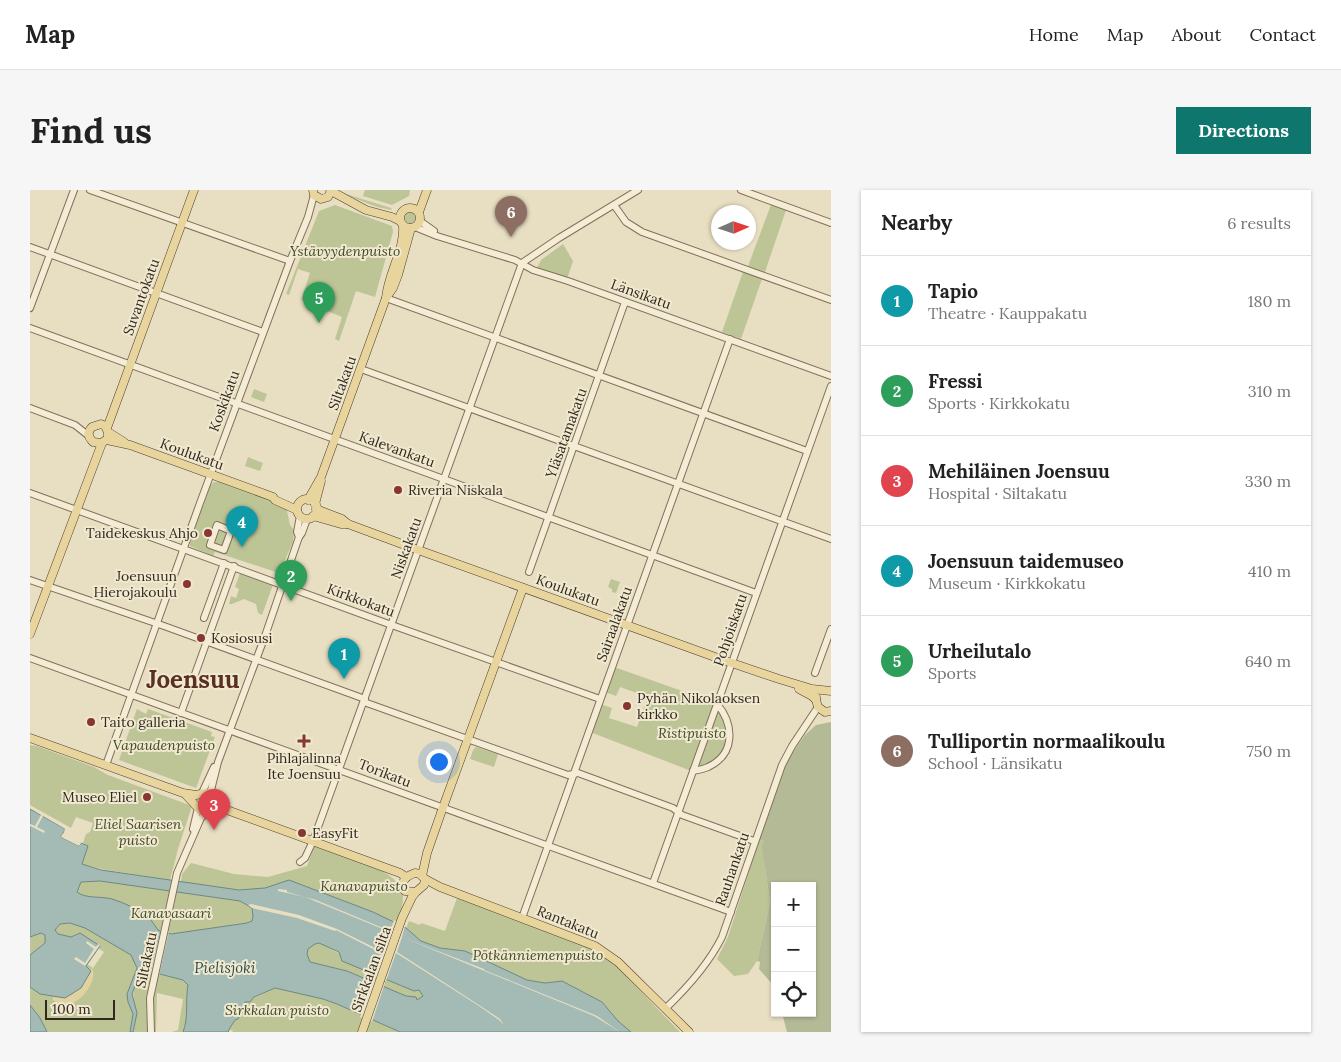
<!DOCTYPE html>
<meta charset="utf-8">
<style>
:root{--surface:#fff;--page:#f6f6f6;--text:#222;--muted:#767676;--line:#e0e0e0;--accent:#0f766e}
body{margin:0;font-family:Lora,serif;background:var(--page);color:var(--text)}
.controls{position:absolute;right:15px;bottom:15px;display:grid;overflow:hidden;border-radius:0px;box-shadow:0 1px 4px #0004}
.controls button{width:45px;height:45px;display:grid;place-items:center;padding:0;border:0;border-bottom:1px solid var(--line);background:var(--surface);color:var(--text);font:25px sans-serif}
.compass{position:absolute;left:681px;top:15px;width:45px;height:45px;border-radius:50%;background:var(--surface);box-shadow:0 1px 4px #0004;rotate:87deg}
.scale{position:absolute;left:15px;bottom:12px;width:70px;box-sizing:border-box;padding-left:5px;border:2px solid #31281e;border-top:0;font-size:14px;line-height:18px;white-space:nowrap;color:#31281e;-webkit-text-stroke:4px #f0e9d0;paint-order:stroke}
.you{position:absolute;left:408px;top:571px;width:18px;height:18px;margin:-12px;border:4px solid #fff;border-radius:50%;background:#1a73e8;box-shadow:0 0 0 8px #1a73e833}
.badge{display:grid;place-items:center;width:32px;height:32px;border-radius:50%;background:var(--accent);color:#fff;font-size:16px;font-weight:700}
.pin{position:absolute;translate:-50% -41px;filter:drop-shadow(0 1px 2px #0008)}
.pin::after{content:'';position:absolute;top:26px;width:18px;height:15px;background:inherit;clip-path:polygon(0 0,100% 0,50% 100%)}
.list{margin:0;padding:0;list-style:none}
h2{display:flex;justify-content:space-between;align-items:center;height:65px;margin:0;padding:0 20px;font-size:21px}
h2 small{font-size:16px;font-weight:400;color:var(--muted)}
.list li{display:grid;grid-template-columns:32px 1fr auto;gap:15px;align-items:center;box-sizing:border-box;height:90px;padding:0 20px;border-top:1px solid var(--line)}
.list b{display:block;font-size:19px;white-space:nowrap}
.list p{margin:0;font-size:16px;white-space:nowrap;color:var(--muted)}
.list em{font-size:16px;font-style:normal;color:var(--muted)}
.icon{flex:none;width:28px;height:28px;fill:none;stroke:currentColor;stroke-width:2;stroke-linecap:round;stroke-linejoin:round}
.map{position:relative;flex:none;width:801px;height:842px;overflow:hidden;border-radius:0px}
header{display:flex;align-items:center;gap:30px;box-sizing:border-box;height:70px;padding:0 25px;background:var(--surface);border-bottom:1px solid var(--line)}
header strong{font-size:24px}
nav{display:flex;gap:28px;margin-inline-start:auto;font-size:18px}
.intro{display:flex;align-items:center;justify-content:space-between;box-sizing:border-box;height:120px;padding:0 30px}
h1{margin:0;font-size:35px}
.button{padding:12px 22px;border-radius:0px;background:var(--accent);color:#fff;font-size:18px;font-weight:700}
main{display:flex;gap:30px;padding:0 30px}
aside{flex:1;background:var(--surface);border-radius:0px;box-shadow:0 1px 4px #0004}
.map>svg:first-child{display:block}
.green{fill:#bdc597}
.sand{fill:#e1d3a1}
.cemetery{fill:#b4ba96}
.water{fill:#a4bbb5;stroke:#6c8882;fill-rule:evenodd}
.pier{fill:#e8dec2}
.lines{fill:none;stroke-linecap:round;stroke-linejoin:round}
.minor-casing{stroke:#80705b;stroke-width:8}
.major-casing{stroke:#4e3f2f;stroke-width:9}
.minor{stroke:#f4ecd4;stroke-width:6}
.major{stroke:#e8d49d;stroke-width:8}
.poi-dot{fill:#883632;stroke:#f0e9d0;stroke-width:2}
.labels{text-anchor:middle;dominant-baseline:central;stroke-width:4;stroke-linejoin:round;paint-order:stroke}
.park-label{font-size:14px;font-style:italic;fill:#404b27;stroke:#f0e9d0}
.street-label{font-size:14px;fill:#31281e;stroke:#f0e9d0}
.poi-label{font-size:14px;fill:#31281e;stroke:#f0e9d0;text-anchor:start}
.water-label{font-size:15px;font-style:italic;fill:#2e4f4f;stroke:#f0e9d0}
.town-label{font-size:24px;font-weight:bold;fill:#593022;stroke:#f0e9d0}
</style>
<header>
<strong>Map</strong>
<nav><a>Home</a><a>Map</a><a>About</a><a>Contact</a></nav>
</header>
<div class="intro"><h1>Find us</h1><a class="button">Directions</a></div>
<main>
<div class="map">
<svg width="801" height="842" viewBox="0 0 801 842">
<rect width="100%" height="100%" fill="#e8dec2"/>
<g class="green">
<polygon points="303,0 361,18 362,20 347,17"/>
<polygon points="335,0 380,0 379,6 362,15 333,6"/>
<polygon points="742,12 757,17 734,85 717,79"/>
<polygon points="305,15 362,36 363,42 345,107 326,101 309,151 305,149 312,127 271,110 280,83 268,79 259,105 256,104 289,21"/>
<circle cx="380" cy="28" r="6"/>
<polygon points="533,54 543,71 537,89 507,78 511,70"/>
<polygon points="714,79 733,86 711,149 692,142"/>
<polygon points="224,199 237,204 234,212 221,207"/>
<polygon points="218,267 233,273 230,281 215,276"/>
<polygon points="184,292 191,292 256,316 260,335 264,340 263,352 249,383 185,362 183,366 160,356 160,351 180,296"/>
<polygon points="211,380 244,392 232,425 228,423 226,414 214,409 202,414 199,414 201,406 206,408 209,399 205,397"/>
<polygon points="581,389 590,392 586,403 582,402 582,399 578,397"/>
<path d="M 584,477 L 689,514 C 697,532 710,552 693,569 C 686,575 672,578 664,582 L 560,542 L 570,514 L 582,518 L 579,528 L 607,537 L 618,507 L 590,497 L 586,506 L 575,502 Z"/>
<polygon points="107,519 116,524 118,519 182,542 181,546 185,547 166,598 89,570"/>
<polygon points="0,555 7,556 64,577 78,585 162,616 148,659 140,690 76,680 52,674 58,656 53,653 56,644 60,642 63,633 46,627 41,638 0,615"/>
<polygon points="446,557 468,564 464,577 440,569 443,560"/>
<polygon points="729,650 734,651 735,678 740,712 727,771 718,784 704,786 687,769 698,747"/>
<path d="M 285,655 C 306,663 365,677 372,701 C 375,711 370,724 368,735 L 343,722 L 259,690 L 235,698 L 211,700 L 151,692 L 152,684 L 161,673 L 204,684 L 238,687 L 277,676 Z"/>
<polygon points="70,691 210,711 222,718 223,726 222,731 217,733 141,744 128,742 119,726 80,709 54,706 47,702 51,692"/>
<polygon points="427,708 485,728 562,759 585,775 650,842 601,842 588,831 572,812 532,791 515,793 497,790 435,761 410,758 391,751 376,738 379,731 390,735 391,733 415,741"/>
<polygon points="40,733 55,738 101,765 106,774 106,782 100,796 98,812 103,824 100,842 17,842 10,828 0,815 0,797 10,804 35,808 51,798 60,779 56,776 57,774 63,778 74,762 68,758 70,756 46,744 41,747 28,744 25,740 30,734"/>
<polygon points="11,743 15,745 15,753 0,765 0,747"/>
<polygon points="290,753 358,790 384,801 389,800 394,806 387,810 385,807 376,806 317,781 280,772 277,764 278,759 285,754"/>
<path d="M 114,780 L 153,790 L 158,795 C 155,811 159,827 153,842 L 142,842 L 148,840 L 153,809 L 127,803 L 126,842 L 103,842 C 111,821 93,798 114,780 Z"/>
<polygon points="245,798 293,809 307,814 370,842 202,842 203,840 198,841 205,830 215,819 212,817 215,812"/>
</g>
<path class="sand" d="M 62,778 C 68,789 53,810 42,813 C 35,815 29,814 23,810 L 23,807 L 35,808 L 43,804 Z"/>
<polygon class="cemetery" points="801,532 801,842 757,842 752,823 782,823 782,696 745,696 745,797 729,779 730,772 727,771 740,712 732,657 734,651 729,650 755,573 775,545 786,535"/>
<g class="water">
<path d="M 0,619 L 35,639 L 31,647 L 49,656 L 51,653 L 58,656 L 52,674 L 71,680 L 209,700 L 235,698 L 259,690 L 343,722 L 376,738 L 391,751 L 410,758 L 435,761 L 497,790 L 515,793 L 532,791 L 572,812 L 588,831 L 601,842 L 370,842 L 307,814 L 293,809 L 245,798 L 224,807 L 220,812 L 215,812 L 212,817 L 215,819 L 208,829 L 205,830 L 198,841 L 199,842 L 153,842 C 159,827 155,811 158,795 L 153,790 L 114,780 L 109,785 L 102,804 L 107,823 L 103,842 L 100,842 L 103,824 L 98,812 L 97,804 L 107,778 L 101,765 L 55,738 L 40,733 L 30,734 L 25,740 L 28,744 L 41,747 L 50,743 L 70,756 L 56,776 L 61,781 L 51,798 L 35,808 L 10,804 L 0,797 L 0,765 L 15,753 L 15,745 L 11,743 L 0,747 ZM 70,691 L 210,711 L 222,718 L 223,726 L 222,731 L 217,733 L 141,744 L 128,740 L 121,730 L 120,726 C 107,720 96,713 82,709 C 71,706 56,709 47,702 L 51,692 ZM 289,753 L 309,762 L 312,771 L 384,801 L 389,800 L 393,806 L 387,810 L 386,807 L 376,806 L 317,781 L 280,772 L 277,764 L 278,759 L 285,754 Z"/>
<polygon points="0,815 10,828 17,842 0,842"/>
</g>
<g class="pier">
<polygon points="0,618 36,639 33,643 34,646 51,653 49,656 31,647 35,639 13,626 7,637 15,641 14,643 0,636 0,634 5,636 11,625"/>
<polygon points="248,699 257,700 257,702 286,710 360,741 364,730 375,736 372,747 454,779 454,780 565,825 570,828 590,842 564,826 372,747 367,762 449,815 470,829 474,835 469,830 449,816 366,763 356,791 344,787 360,742 275,707 248,701 211,700 248,701"/>
<polygon points="221,714 269,725 307,739 343,757 347,761 306,740 305,741 267,728 222,718 218,715"/>
<polygon points="131,739 139,741 129,786 120,784"/>
<polygon points="57,751 66,757 68,754 70,755 55,776 44,769 46,767 55,773 64,759 56,753"/>
<polygon points="344,789 355,793 342,832 330,827"/>
</g>
<g class="lines">
<g class="minor-casing">
<g id="minor">
<polyline points="60,0 260,71"/>
<polyline points="711,0 801,33"/>
<polyline points="584,15 596,32 612,42 801,110"/>
<polyline points="390,31 404,41"/>
<polyline points="385,37 407,46 485,70 503,80 538,91 801,186"/>
<polyline points="0,57 233,142"/>
<polyline points="492,73 529,48 608,0"/>
<polyline points="356,108 777,261"/>
<polyline points="0,118 44,0"/>
<polyline points="0,138 726,403"/>
<polyline points="331,179 801,349"/>
<polyline points="0,218 45,235 59,246"/>
<polyline points="0,303 356,433 570,509"/>
<polygon points="187,335 201,341 194,360 180,355"/>
<polyline points="269,347 267,342 270,326"/>
<polyline points="499,382 595,112"/>
<polyline points="0,390 134,436 335,509"/>
<polyline points="174,428 194,373"/>
<polyline points="0,468 701,722"/>
<polyline points="785,483 801,439"/>
<polyline points="334,512 538,585 548,583 643,618 652,625 724,651"/>
<polyline points="151,523 204,376"/>
<polyline points="76,575 170,313 260,71 278,27 284,5"/>
<path d="M 663,581 C 668,580 674,579 678,577 C 706,564 704,534 687,514"/>
<polyline points="172,603 184,577"/>
<polyline points="180,604 188,572 235,446 269,347 272,343 277,329"/>
<polyline points="163,639 168,618"/>
<polyline points="270,672 275,668 283,651 492,73"/>
<polyline points="623,693 801,196"/>
<polyline points="492,728 700,149"/>
<path d="M 636,818 C 658,797 678,775 692,747 L 752,575 L 762,556 L 788,517"/>
<polyline points="121,842 120,808 147,683 171,628 177,622"/>
</g>
</g>
<g class="major-casing">
<g id="major">
<polyline points="283,0 284,5 291,9 298,7 301,0"/>
<polyline points="301,1 336,20 362,27 370,31"/>
<circle cx="380" cy="28" r="10"/>
<polyline points="389,22 397,0"/>
<path d="M 356,108 C 358,83 375,60 373,35"/>
<polyline points="77,238 164,0"/>
<path d="M 78,242 L 78,248 L 72,253 L 63,252 C 58,247 57,242 62,237 L 71,234 L 75,236 L 78,242 L 94,252"/>
<polyline points="77,250 100,255 243,307 245,310 267,320"/>
<circle cx="277" cy="319" r="10"/>
<polyline points="278,310 291,287 356,108 363,98 368,85 381,38"/>
<polyline points="285,314 291,291"/>
<polyline points="286,319 312,329 318,334 380,357 696,471 749,489 782,499 801,501"/>
<polyline points="283,326 311,334 318,334"/>
<polyline points="0,444 72,253"/>
<polyline points="769,499 782,506 786,510"/>
<polyline points="786,507 786,510 788,517 795,522 801,521"/>
<polyline points="0,548 153,603 166,605 176,603 180,604 197,620 370,683 376,687"/>
<polyline points="155,604 170,620 174,622 183,618 185,611 184,607"/>
<path d="M 385,683 L 390,684 L 395,689 L 394,695 L 386,702 L 375,701 C 369,692 376,686 385,683 Z"/>
<polyline points="392,686 397,663 412,620 493,398"/>
<polyline points="395,689 410,697 565,756 588,772 659,842"/>
<polyline points="332,842 372,728 382,707 386,702"/>
</g>
</g>
<use href="#minor" class="minor"/>
<use href="#major" class="major"/>
</g>
<g class="poi-dot">
<circle cx="368" cy="300" r="5"/>
<circle cx="178" cy="343" r="5"/>
<circle cx="157" cy="394" r="5"/>
<circle cx="171" cy="448" r="5"/>
<circle cx="597" cy="516" r="5"/>
<circle cx="61" cy="532" r="5"/>
<path d="M271.5 543.5h5v5h5v5h-5v5h-5v-5h-5v-5h5z"/>
<circle cx="117" cy="607" r="5"/>
<circle cx="272" cy="643" r="5"/>
</g>
<g class="labels">
<g class="park-label">
<text x="315" y="61">Ystävyydenpuisto</text>
<text x="662" y="543">Ristipuisto</text>
<text x="134" y="555">Vapaudenpuisto</text>
<text x="108" y="634">Eliel Saarisen<tspan x="108" dy="16">puisto</tspan></text>
<text x="334" y="696">Kanavapuisto</text>
<text x="141" y="723">Kanavasaari</text>
<text x="508" y="765">Pötkänniemenpuisto</text>
<text x="247" y="820">Sirkkalan puisto</text>
</g>
<g class="street-label">
<text transform="translate(611 104) rotate(20)">Länsikatu</text>
<text transform="translate(111 107) rotate(-70)">Suvantokatu</text>
<text transform="translate(312 193) rotate(-70)">Siltakatu</text>
<text transform="translate(194 211) rotate(-70)">Koskikatu</text>
<text transform="translate(536 243) rotate(-70)">Yläsatamakatu</text>
<text transform="translate(367 259) rotate(20)">Kalevankatu</text>
<text transform="translate(162 264) rotate(20)">Koulukatu</text>
<text transform="translate(376 358) rotate(-70)">Niskakatu</text>
<text transform="translate(538 400) rotate(20)">Koulukatu</text>
<text transform="translate(331 410) rotate(20)">Kirkkokatu</text>
<text transform="translate(584 434) rotate(-70)">Sairaalakatu</text>
<text transform="translate(700 440) rotate(-71)">Pohjoiskatu</text>
<text transform="translate(355 583) rotate(21)">Torikatu</text>
<text transform="translate(702 679) rotate(-71)">Rauhankatu</text>
<text transform="translate(538 732) rotate(22)">Rantakatu</text>
<text transform="translate(116 770) rotate(-78)">Siltakatu</text>
<text transform="translate(341 779) rotate(-70)">Sirkkalan silta</text>
</g>
<g class="poi-label">
<text x="378" y="300">Riveria Niskala</text>
<text x="168" y="343" text-anchor="end">Taidekeskus Ahjo</text>
<text x="147" y="386" text-anchor="end">Joensuun<tspan x="147" dy="16">Hierojakoulu</tspan></text>
<text x="181" y="448">Kosiosusi</text>
<text x="607" y="508">Pyhän Nikolaoksen<tspan x="607" dy="16">kirkko</tspan></text>
<text x="71" y="532">Taito galleria</text>
<text x="274" y="568" text-anchor="middle">Pihlajalinna<tspan x="274" dy="16">Ite Joensuu</tspan></text>
<text x="107" y="607" text-anchor="end">Museo Eliel</text>
<text x="282" y="643">EasyFit</text>
</g>
<g class="water-label">
<text x="195" y="777">Pielisjoki</text>
</g>
<g class="town-label">
<text x="163" y="489">Joensuu</text>
</g>
</g>
</svg>
<div class="controls">
<button>+</button>
<button>−</button>
<button><svg class="icon" aria-label="locate" viewBox="0 0 24 24"><circle cx="12" cy="12" r="6"/><path d="M12 2v4M12 18v4M2 12h4M18 12h4"/></svg></button>
</div>
<svg class="compass" viewBox="-18 -18 36 36"><path d="M0-13l5 13h-10z" fill="#e53935"/><path d="M0 13l5-13h-10z" fill="#767676"/></svg>
<div class="scale">100 m</div>
<div class="you"></div>
<div class="pin badge" style="left:314px;top:489px;background:#0f9aa8">1</div>
<div class="pin badge" style="left:261px;top:411px;background:#2e9e5b">2</div>
<div class="pin badge" style="left:184px;top:640px;background:#e0444e">3</div>
<div class="pin badge" style="left:212px;top:357px;background:#0f9aa8">4</div>
<div class="pin badge" style="left:289px;top:133px;background:#2e9e5b">5</div>
<div class="pin badge" style="left:481px;top:47px;background:#8d6e63">6</div>
</div>
<aside>
<h2>Nearby<small>6 results</small></h2>
<ul class="list">
<li><span class="badge" style="background:#0f9aa8">1</span><div><b>Tapio</b><p>Theatre · Kauppakatu</p></div><em>180 m</em></li>
<li><span class="badge" style="background:#2e9e5b">2</span><div><b>Fressi</b><p>Sports · Kirkkokatu</p></div><em>310 m</em></li>
<li><span class="badge" style="background:#e0444e">3</span><div><b>Mehiläinen Joensuu</b><p>Hospital · Siltakatu</p></div><em>330 m</em></li>
<li><span class="badge" style="background:#0f9aa8">4</span><div><b>Joensuun taidemuseo</b><p>Museum · Kirkkokatu</p></div><em>410 m</em></li>
<li><span class="badge" style="background:#2e9e5b">5</span><div><b>Urheilutalo</b><p>Sports</p></div><em>640 m</em></li>
<li><span class="badge" style="background:#8d6e63">6</span><div><b>Tulliportin normaalikoulu</b><p>School · Länsikatu</p></div><em>750 m</em></li>
</ul>
</aside>
</main>
